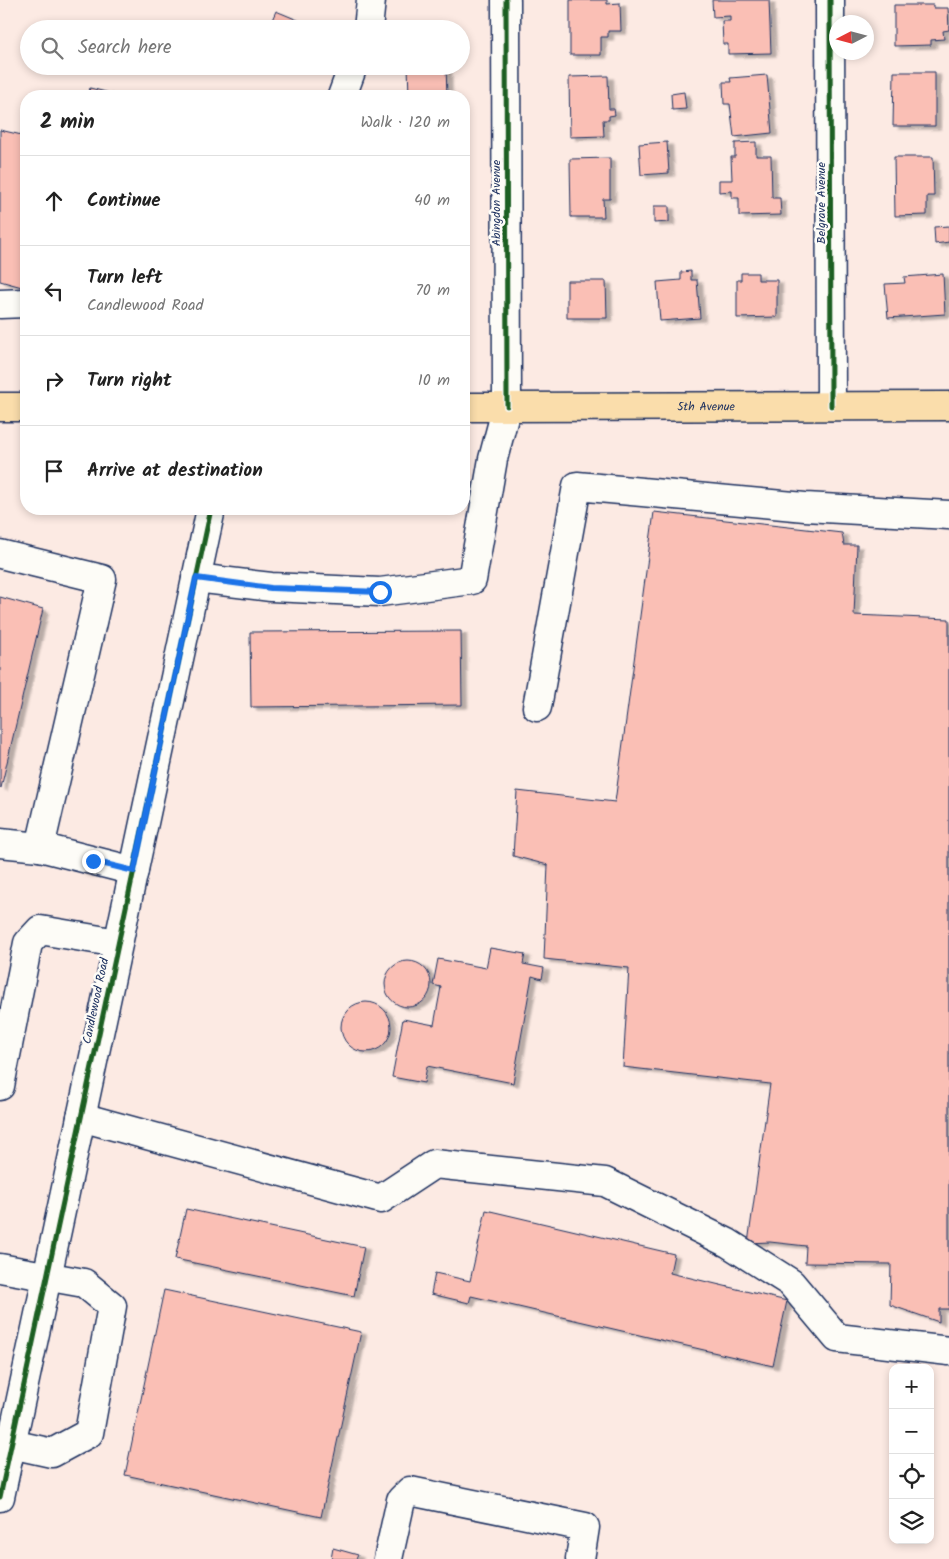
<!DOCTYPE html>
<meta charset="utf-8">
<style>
:root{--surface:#fff;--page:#f6f6f6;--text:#222;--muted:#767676;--line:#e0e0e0}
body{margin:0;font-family:Kalam,sans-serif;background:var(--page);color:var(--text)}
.controls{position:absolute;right:15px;bottom:15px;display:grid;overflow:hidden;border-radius:10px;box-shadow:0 2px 8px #0003}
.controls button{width:45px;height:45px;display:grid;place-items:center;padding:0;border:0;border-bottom:1px solid var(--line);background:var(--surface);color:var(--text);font:25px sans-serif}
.compass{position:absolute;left:829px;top:15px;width:45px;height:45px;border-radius:50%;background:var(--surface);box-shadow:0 2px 8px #0003;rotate:264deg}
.stop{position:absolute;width:15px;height:15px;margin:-11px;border:4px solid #1a73e8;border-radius:50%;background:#fff}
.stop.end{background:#1a73e8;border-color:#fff;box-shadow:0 1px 5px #0008}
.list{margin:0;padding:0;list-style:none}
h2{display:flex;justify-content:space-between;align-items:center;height:65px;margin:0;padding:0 20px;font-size:21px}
h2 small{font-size:16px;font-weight:400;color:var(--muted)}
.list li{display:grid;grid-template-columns:32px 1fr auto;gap:15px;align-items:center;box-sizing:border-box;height:90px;padding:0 20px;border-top:1px solid var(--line)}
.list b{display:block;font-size:19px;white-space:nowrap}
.list p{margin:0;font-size:16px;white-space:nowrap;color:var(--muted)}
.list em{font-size:16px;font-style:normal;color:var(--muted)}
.icon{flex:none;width:28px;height:28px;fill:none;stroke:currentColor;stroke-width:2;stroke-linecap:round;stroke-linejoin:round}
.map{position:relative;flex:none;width:949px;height:1559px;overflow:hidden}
.search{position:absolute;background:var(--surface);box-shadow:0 2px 8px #0003;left:20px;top:20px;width:450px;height:55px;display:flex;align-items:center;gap:12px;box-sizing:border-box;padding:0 18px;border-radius:28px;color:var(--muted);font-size:19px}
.panel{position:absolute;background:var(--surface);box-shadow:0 2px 8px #0003;left:20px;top:90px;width:450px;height:425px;border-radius:20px}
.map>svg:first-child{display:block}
.building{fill:#fabfb5;stroke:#1b2f5e;filter:url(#shadow)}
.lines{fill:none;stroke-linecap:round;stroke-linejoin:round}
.minor-casing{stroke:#1b2f5e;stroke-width:31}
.major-casing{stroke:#1b2f5e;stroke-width:31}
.minor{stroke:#fdfcf7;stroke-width:28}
.major{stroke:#faddab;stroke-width:28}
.cycleway-casing{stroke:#fdfcf7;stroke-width:8}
.cycleway{stroke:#1b5e20;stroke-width:5}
.route{stroke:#1a73e8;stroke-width:6}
.labels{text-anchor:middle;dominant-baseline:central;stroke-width:5;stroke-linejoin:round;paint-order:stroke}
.street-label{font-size:12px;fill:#1b2f5e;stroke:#fdfcf7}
</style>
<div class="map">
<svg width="949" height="1559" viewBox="0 0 949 1559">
<defs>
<filter id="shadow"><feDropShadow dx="5.5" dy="3" stdDeviation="1" flood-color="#0004"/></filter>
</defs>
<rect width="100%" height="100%" fill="#fceae3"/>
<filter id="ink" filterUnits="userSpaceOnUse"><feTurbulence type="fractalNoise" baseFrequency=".02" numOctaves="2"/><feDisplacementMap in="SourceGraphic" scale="10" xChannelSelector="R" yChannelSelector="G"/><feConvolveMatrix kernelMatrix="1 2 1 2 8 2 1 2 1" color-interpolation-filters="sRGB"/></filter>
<g filter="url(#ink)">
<g class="building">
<polygon points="570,0 607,0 607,4 620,3 621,31 608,31 608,37 601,37 601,55 570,55"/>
<polygon points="712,0 769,0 771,53 728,54 728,44 723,44 722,21 730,21 730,16 713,17"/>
<polygon points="894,5 933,5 933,8 948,8 949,30 943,31 944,39 931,40 931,45 894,46"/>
<polygon points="276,11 307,24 305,29 268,29"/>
<polygon points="408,66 446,66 447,96 409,96"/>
<polygon points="894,72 935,72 935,126 893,126"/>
<polygon points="767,75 772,133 734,137 730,104 724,104 723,82 731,82 730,78"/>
<polygon points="608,76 609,109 614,109 615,115 609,116 609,120 603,120 604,136 570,137 569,77"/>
<polygon points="90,88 122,96 87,96"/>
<polygon points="684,92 686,109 672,110 671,94"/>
<polygon points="0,130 26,136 26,270 22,287 0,281"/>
<polygon points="667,142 669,173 641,175 639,144"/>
<polygon points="756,142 756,156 771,156 772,198 780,198 781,215 739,216 739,198 732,198 732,191 719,192 719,180 732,180 731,157 735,157 735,143"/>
<polygon points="894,157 933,157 934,196 927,196 927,215 895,216"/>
<polygon points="610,158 610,199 603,199 604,217 571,217 570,159"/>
<polygon points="654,206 669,206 669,222 654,223"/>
<polygon points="949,226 949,242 935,244 934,227"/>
<polygon points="691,271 691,280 697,280 700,318 660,321 657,282 681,280 681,272"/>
<polygon points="741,273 758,273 758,280 777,280 777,317 737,318 737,280 741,280"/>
<polygon points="943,274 945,314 888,318 885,284 905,283 904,277"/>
<polygon points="567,281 606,281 607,318 567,318"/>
<polygon points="654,512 842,533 844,545 857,545 854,615 949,619 949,1309 939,1309 939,1322 890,1305 891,1264 805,1263 806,1246 770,1242 748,1243 770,1084 623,1067 629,968 544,959 548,865 513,856 517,791 615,802"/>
<polygon points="0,597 43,609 1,788 0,787"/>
<polygon points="461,631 462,705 251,707 250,632"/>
<polygon points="490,948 525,954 523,964 544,968 542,979 532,976 513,1083 427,1066 424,1083 392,1077 403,1019 434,1025 441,987 433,985 438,959 486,968"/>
<circle cx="408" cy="984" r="23"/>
<circle cx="366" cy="1027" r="25"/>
<polygon points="186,1209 364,1247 354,1296 175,1259"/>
<polygon points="486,1210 674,1254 670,1273 787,1301 773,1366 471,1296 469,1303 431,1294 435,1273 470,1281"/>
<polygon points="164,1290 361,1332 321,1517 125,1475"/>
<polygon points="333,1548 358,1555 356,1559 331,1559"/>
</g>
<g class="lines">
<g class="minor-casing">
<g id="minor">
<polyline points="830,0 831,406"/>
<polyline points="368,29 371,0"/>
<polyline points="342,96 353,66"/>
<polyline points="0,304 26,303"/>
<polyline points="0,554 102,579 40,847 134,871"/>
<polyline points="196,578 271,587 380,592 472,580 493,459 507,406 506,0"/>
<polyline points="537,707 577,486 805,507 949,515"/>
<polyline points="0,843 40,847"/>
<polyline points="0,1086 28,943 40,930 118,943"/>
<polyline points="81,1117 381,1199 434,1164 605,1182 728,1243 791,1283 837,1338 949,1351"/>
<polyline points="0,1268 84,1283 112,1306 89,1433 52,1453 11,1444"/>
<polyline points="0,1497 211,509"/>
<polyline points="388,1559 401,1500 410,1491 585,1527 580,1559"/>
</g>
</g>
<g class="major-casing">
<g id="major">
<polyline points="0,407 26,407"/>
<path id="s1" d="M 464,407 L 949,406"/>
</g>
</g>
<use href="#minor" class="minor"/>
<use href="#major" class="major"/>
<g class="cycleway-casing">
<g id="cycleway">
<polyline points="506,0 507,406"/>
<polyline points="830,0 831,406"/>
<polyline points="0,1497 211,509"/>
</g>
</g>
<use href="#cycleway" class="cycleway"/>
</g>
</g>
<g class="lines" filter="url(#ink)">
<polyline class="route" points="93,861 134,871 196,578 271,588 380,592"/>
</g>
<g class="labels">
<g class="street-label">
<text transform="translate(496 203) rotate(-90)">Abingdon Avenue</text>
<text transform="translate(821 203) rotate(-90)">Belgrave Avenue</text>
<text stroke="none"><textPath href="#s1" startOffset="242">5th Avenue</textPath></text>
<text transform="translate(96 1001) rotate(-78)">Candlewood Road</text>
</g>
</g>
</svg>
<div class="controls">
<button>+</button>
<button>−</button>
<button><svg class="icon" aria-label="locate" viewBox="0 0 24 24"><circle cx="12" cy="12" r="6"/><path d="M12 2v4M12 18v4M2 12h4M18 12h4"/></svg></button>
<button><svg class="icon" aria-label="layers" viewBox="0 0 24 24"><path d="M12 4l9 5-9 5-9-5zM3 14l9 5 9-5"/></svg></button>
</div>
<svg class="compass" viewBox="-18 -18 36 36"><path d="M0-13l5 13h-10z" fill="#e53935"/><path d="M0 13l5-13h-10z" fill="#767676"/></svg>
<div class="stop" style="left:380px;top:592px"></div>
<div class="stop end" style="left:93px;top:861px"></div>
<div class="search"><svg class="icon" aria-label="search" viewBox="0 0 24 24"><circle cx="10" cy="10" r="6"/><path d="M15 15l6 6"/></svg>Search here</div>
<section class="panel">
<h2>2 min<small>Walk · 120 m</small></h2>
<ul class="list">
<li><svg class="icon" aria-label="ahead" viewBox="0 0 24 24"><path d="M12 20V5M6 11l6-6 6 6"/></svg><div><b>Continue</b></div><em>40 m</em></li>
<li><svg class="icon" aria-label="left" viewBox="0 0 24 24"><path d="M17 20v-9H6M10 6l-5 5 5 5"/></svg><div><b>Turn left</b><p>Candlewood Road</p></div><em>70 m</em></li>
<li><svg class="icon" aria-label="right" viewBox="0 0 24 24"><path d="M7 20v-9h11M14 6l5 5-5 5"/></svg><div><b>Turn right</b></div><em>10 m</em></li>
<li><svg class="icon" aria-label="arrive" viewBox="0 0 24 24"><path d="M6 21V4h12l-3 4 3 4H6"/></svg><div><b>Arrive at destination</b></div></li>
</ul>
</section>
</div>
